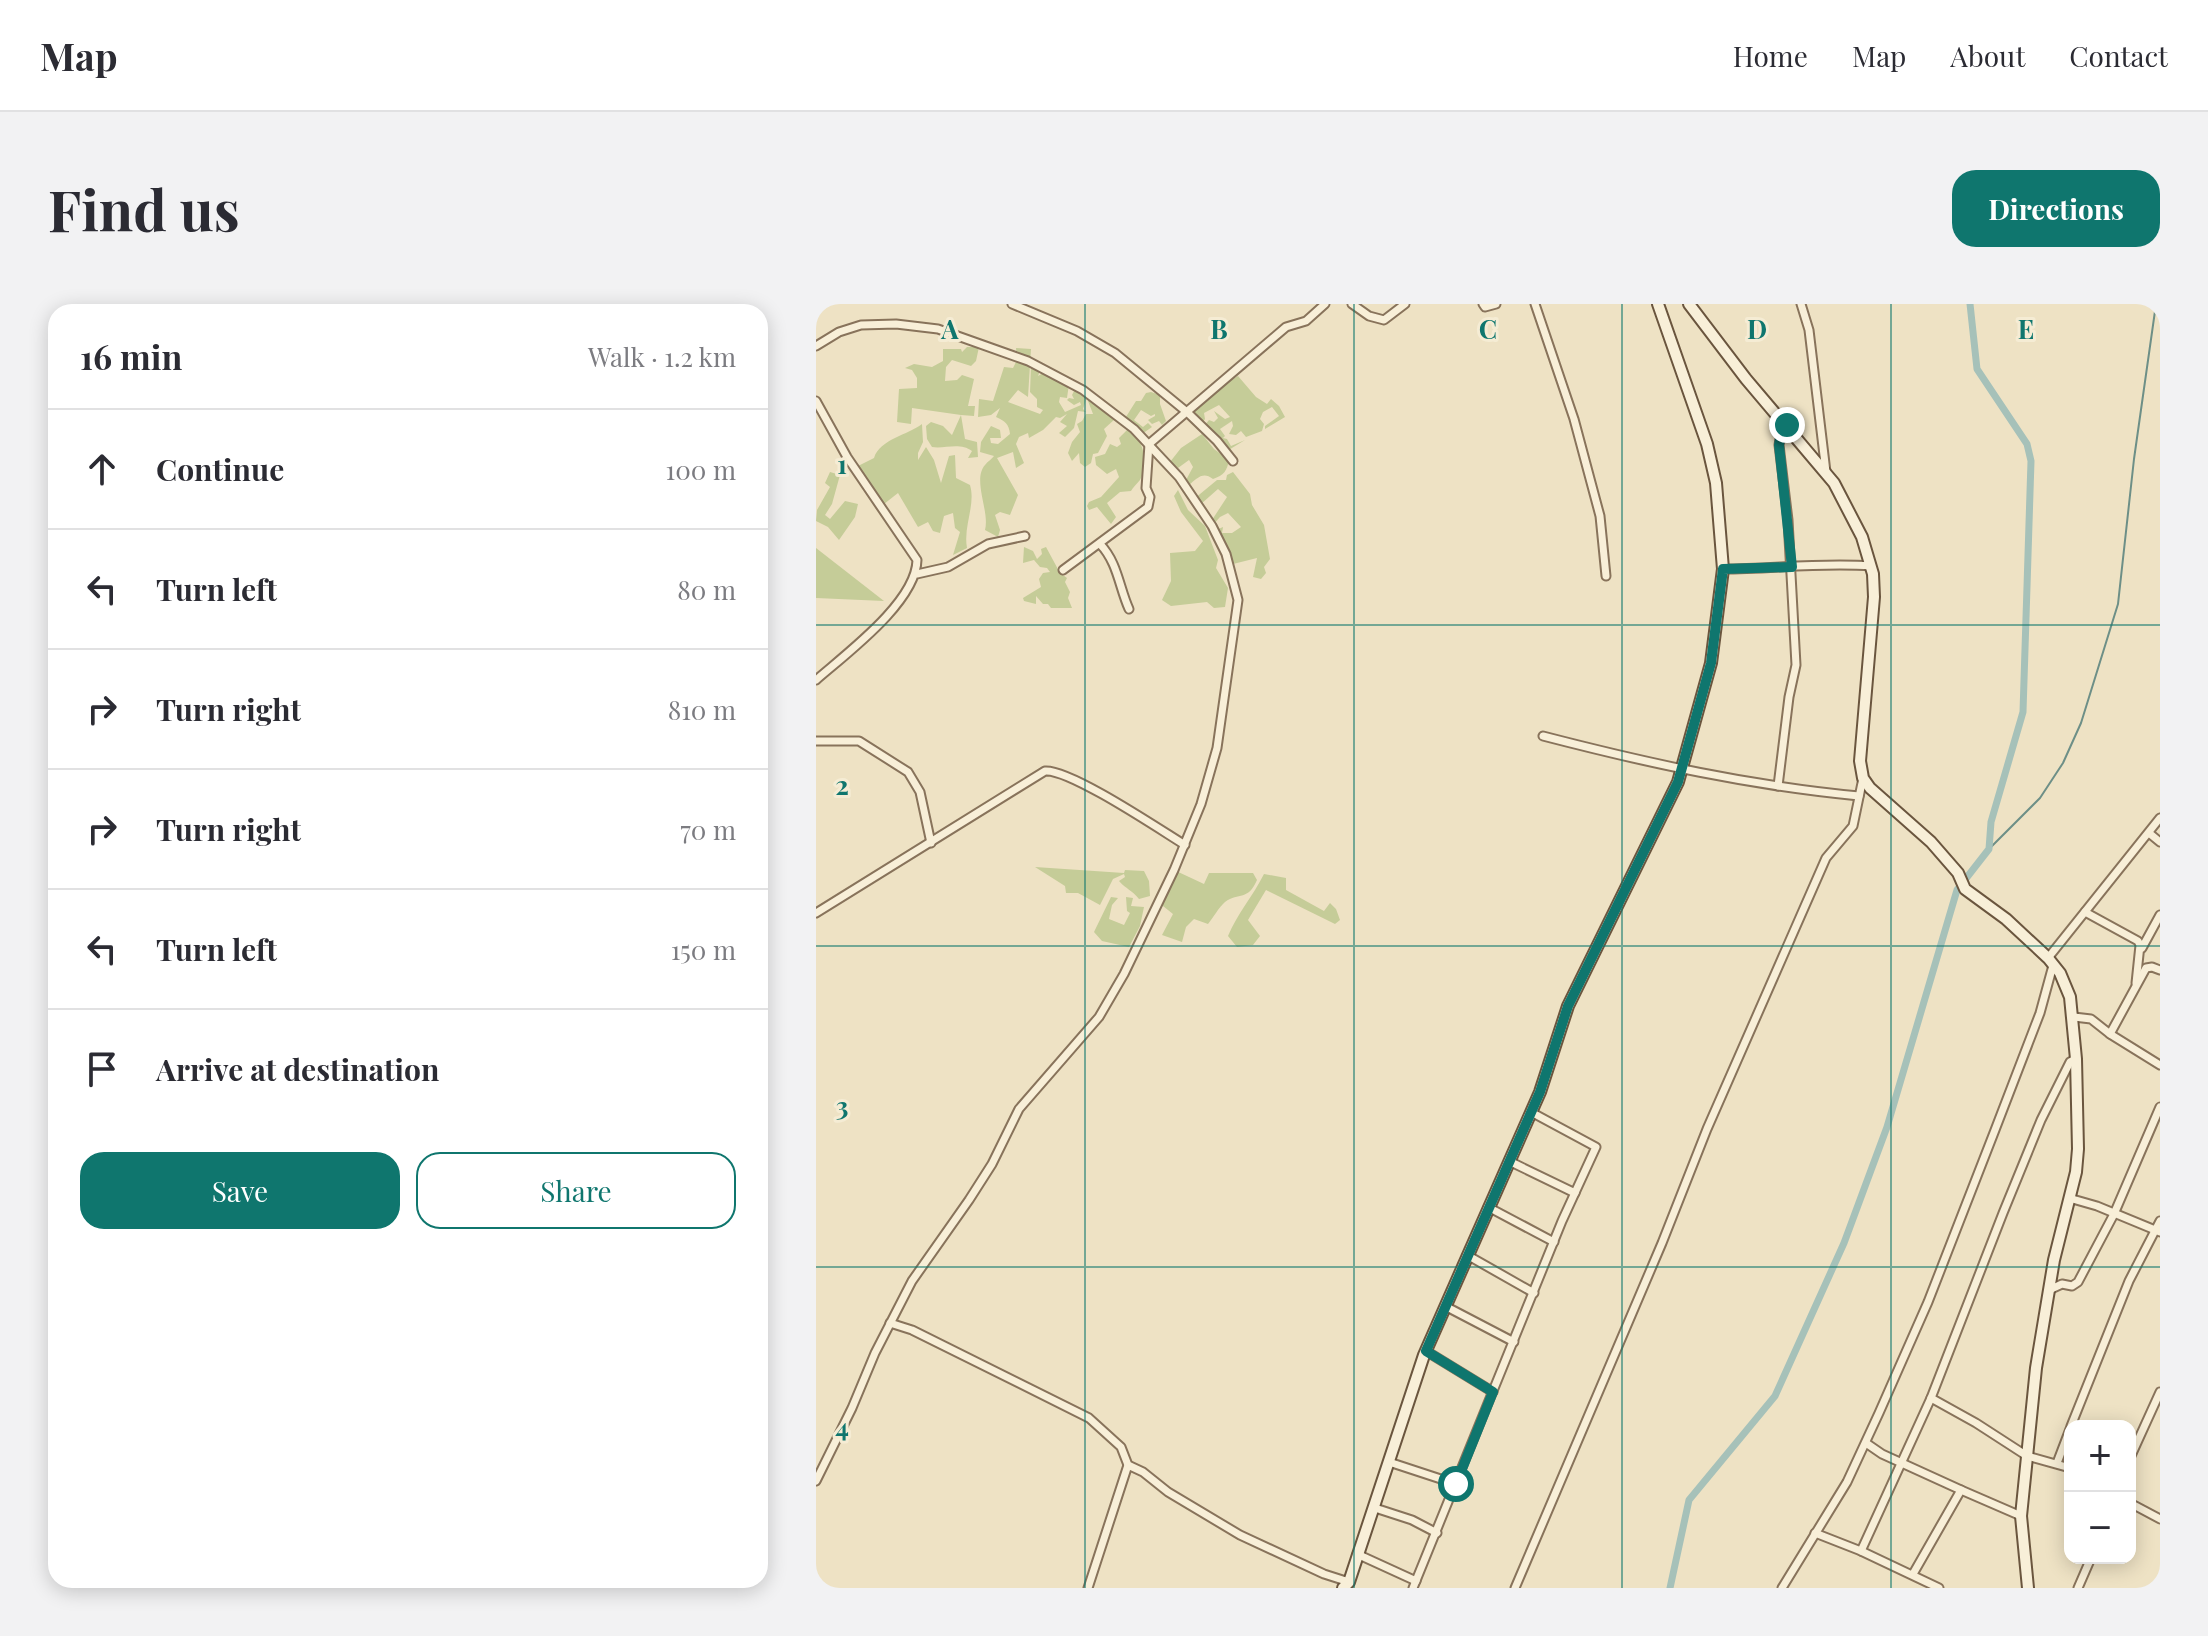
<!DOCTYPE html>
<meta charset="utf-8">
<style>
:root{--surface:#fff;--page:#f2f2f3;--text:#2b2b33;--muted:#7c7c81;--line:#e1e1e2;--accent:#0f766e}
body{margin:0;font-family:"Playfair Display",serif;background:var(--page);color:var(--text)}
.controls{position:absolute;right:24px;bottom:24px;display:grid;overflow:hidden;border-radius:16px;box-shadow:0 4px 20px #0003}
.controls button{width:72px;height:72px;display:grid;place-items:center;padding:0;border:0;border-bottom:2px solid var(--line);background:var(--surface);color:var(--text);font:40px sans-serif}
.stop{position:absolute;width:24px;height:24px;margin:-18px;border:6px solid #0f766e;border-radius:50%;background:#fff}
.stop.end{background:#0f766e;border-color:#fff;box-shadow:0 2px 8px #0008}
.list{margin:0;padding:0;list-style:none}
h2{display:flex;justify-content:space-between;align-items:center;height:104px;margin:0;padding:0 32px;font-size:34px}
h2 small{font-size:26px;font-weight:400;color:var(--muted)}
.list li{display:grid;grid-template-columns:52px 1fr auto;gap:24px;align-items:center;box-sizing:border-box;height:120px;padding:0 32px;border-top:2px solid var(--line)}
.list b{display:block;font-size:30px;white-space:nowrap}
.list em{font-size:26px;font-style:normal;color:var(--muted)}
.actions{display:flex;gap:16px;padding:24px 32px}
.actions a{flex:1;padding:18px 0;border:2px solid var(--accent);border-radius:24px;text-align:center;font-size:28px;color:var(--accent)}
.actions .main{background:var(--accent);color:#fff}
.icon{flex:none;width:44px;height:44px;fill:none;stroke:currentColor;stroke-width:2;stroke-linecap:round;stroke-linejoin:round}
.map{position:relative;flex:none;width:1344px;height:1284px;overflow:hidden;border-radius:24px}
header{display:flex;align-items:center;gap:48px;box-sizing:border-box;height:112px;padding:0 40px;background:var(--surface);border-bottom:2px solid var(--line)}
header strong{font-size:38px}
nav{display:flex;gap:44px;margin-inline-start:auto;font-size:28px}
.intro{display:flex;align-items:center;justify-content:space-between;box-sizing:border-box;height:192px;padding:0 48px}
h1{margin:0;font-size:56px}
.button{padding:20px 36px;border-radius:24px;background:var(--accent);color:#fff;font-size:28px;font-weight:700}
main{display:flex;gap:48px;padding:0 48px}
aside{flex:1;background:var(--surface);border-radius:24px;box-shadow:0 4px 20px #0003}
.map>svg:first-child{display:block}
.grass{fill:#c5cc98}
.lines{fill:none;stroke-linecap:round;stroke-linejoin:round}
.stream{stroke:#6d8f87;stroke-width:2}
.canal{stroke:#a6c1b9;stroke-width:7}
.minor-casing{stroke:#88735b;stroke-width:11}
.secondary-casing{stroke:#6a553e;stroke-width:14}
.minor{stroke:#f8efd8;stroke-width:7}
.secondary{stroke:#f8efd8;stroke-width:10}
.route{stroke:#0f766e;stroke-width:10}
.grid{fill:none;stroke:#0f766e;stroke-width:2;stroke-opacity:0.55}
.grid-label{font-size:26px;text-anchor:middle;font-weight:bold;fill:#0f766e;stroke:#f5ecd4;stroke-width:6;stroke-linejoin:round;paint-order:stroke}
</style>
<header>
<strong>Map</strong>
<nav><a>Home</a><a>Map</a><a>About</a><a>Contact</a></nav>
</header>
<div class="intro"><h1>Find us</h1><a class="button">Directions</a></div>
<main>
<aside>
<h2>16 min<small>Walk · 1.2 km</small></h2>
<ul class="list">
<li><svg class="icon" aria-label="ahead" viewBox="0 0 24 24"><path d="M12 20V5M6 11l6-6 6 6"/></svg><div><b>Continue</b></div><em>100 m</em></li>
<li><svg class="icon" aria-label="left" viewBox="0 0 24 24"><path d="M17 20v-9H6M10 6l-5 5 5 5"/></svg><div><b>Turn left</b></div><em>80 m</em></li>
<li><svg class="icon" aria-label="right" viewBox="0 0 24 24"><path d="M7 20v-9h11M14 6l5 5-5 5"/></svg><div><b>Turn right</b></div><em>810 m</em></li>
<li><svg class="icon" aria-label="right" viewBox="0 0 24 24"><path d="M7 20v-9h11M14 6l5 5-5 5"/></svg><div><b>Turn right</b></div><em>70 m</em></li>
<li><svg class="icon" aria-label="left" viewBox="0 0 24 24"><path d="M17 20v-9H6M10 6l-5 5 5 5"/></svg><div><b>Turn left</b></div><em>150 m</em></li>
<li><svg class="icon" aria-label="arrive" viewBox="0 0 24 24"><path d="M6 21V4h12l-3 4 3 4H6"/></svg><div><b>Arrive at destination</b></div></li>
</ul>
<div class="actions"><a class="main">Save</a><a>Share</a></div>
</aside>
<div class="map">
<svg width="1344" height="1284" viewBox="0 0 1344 1284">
<rect width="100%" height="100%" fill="#eee2c4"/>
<g class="grass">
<path d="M 151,43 L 163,43 L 160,57 L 155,62 L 136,56 L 130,63 L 129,77 L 141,76 L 146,71 L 158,75 L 152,102 L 159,102 L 158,112 L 145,111 L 149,135 L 161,138 L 162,153 L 152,154 L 156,147 C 144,138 129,145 116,143 L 111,135 L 110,122 L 115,118 L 127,122 L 136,131 L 145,111 L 96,104 L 95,120 L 81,118 L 83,85 L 101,84 L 101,74 L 96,66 L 89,64 L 98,60 L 116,63 L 127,57 L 127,45 L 145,45 L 146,48 Z"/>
<path d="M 200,44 L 215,45 L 212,93 L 202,86 L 192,98 L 224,110 L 227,106 L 221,103 L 221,95 L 214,88 L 215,62 L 224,67 L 222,72 L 227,69 L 253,80 L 251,94 L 244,93 L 243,98 L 249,108 L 265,101 L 264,98 L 258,101 L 251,96 L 253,94 L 258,95 L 256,91 L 259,85 L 265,82 L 267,90 L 271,93 L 267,105 L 270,108 L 262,107 L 258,124 L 249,133 L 243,129 L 251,122 L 244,118 L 251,110 L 244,114 L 240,113 L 227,126 L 213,134 L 212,129 L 203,133 L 200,140 L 208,159 L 200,164 L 197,148 L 181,154 L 202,191 L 194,211 L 184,208 L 179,211 L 184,226 L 182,233 L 169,226 C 174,207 156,176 169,161 C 172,157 176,155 178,152 L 164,148 L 165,138 L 175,122 L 184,126 L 185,134 L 174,134 L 175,139 L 182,140 L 194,130 C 193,120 189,117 180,113 L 184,104 L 175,111 L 162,113 L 163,95 L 177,97 L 188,63 L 197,64 L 201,56 Z"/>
<polygon points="422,72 440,93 451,100 455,95 463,102 469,113 449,125 449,122 463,112 456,103 447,108 444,115 448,120 446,127 430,133 425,127 420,131 413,130 417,122 416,117 404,125 409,132 407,134 411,135 415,142 429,136 411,147 388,122 393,116 398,118 402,114 398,107 409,115 414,113 403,101 388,109 389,115 385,122 373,105 386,93"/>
<polygon points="335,88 344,91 344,100 350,117 346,121 343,117 336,120 332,116 339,112 339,110 335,112 325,106 318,116 327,123 332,119 336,123 326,130 308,116 320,97 325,97 330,89"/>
<polygon points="275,96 299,115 288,125 291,132 282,149 277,150 275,159 269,163 264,159 263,149 256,157 252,149 256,138 264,128 261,120 266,117 270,110 277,110 272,97"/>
<path d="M 106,120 L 107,138 L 102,149 L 102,156 L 110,143 L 118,156 L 125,179 L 133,152 L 139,151 L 140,174 L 154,181 C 160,201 147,222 151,244 L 137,251 L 144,228 L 139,224 L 137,209 L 128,212 L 124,229 L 117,227 L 112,218 L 102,223 L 82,189 L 68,200 L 38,164 L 58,154 C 64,135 92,131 106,120 Z"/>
<path d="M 312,125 C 328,135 333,160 324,176 C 321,180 317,183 315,187 L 304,188 L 291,199 L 300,213 L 295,220 L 281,203 L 273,206 L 271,202 L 273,198 L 285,193 L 303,173 L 300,165 L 291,170 L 280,161 L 279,153 L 289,150 L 294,140 L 301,143 L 305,140 L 303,134 Z"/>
<path d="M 386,130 L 398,145 L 413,156 C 411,167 408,171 397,175 C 387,167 381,174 372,182 L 369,178 L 377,163 L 373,156 L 362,164 L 354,158 L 365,144 Z"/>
<polygon points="14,168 24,171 16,200 9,211 14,215 29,197 42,200 39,213 23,236 12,223 0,217 1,206 14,183 9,179"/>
<polygon points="417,168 434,190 436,201 448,221 454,255 448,263 450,269 445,275 437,273 441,254 413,261 398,227 407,223 406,229 416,229 425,223 412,209 404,213 396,222 396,216 411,193 402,185 385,200 378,195 401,176 410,176 411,171"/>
<polygon points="362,186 372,206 389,222 402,256 400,264 412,284 409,303 398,304 391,298 355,302 346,296 355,277 354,249 379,247 387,237 365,208 358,192"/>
<polygon points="208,243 217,247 221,255 226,250 225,245 230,243 244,269 251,274 249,278 254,288 252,294 256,304 235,304 232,300 227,300 220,292 220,300 208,297 207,294 225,283 223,275 227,269 234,268 231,264 224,263 218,256 207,259"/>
<polygon points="0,244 68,297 0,294"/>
<path d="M 219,563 L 308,569 L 309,566 L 328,567 L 333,577 L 334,592 L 323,595 C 316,586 310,585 303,577 L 309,573 L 308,570 L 297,575 L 284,601 L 262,589 L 250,589 L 249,582 Z"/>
<path d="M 358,566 L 388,580 L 393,569 L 437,569 L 441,576 C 432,597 423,588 409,598 C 403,603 397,614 392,620 L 378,615 L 370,623 L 366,638 L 346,631 L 357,610 L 342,598 Z"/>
<path d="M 448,570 L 470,574 L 470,586 L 508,607 L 514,599 L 520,605 L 524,616 L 519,620 L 450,586 L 432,616 L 444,632 L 437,641 L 421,643 L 412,632 C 421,610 437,592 448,570 Z"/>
<polygon points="295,593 302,594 296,601 293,615 308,621 314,609 311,607 310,593 317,594 315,602 328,603 324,622 313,643 286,637 278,628"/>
</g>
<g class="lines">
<polyline class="stream" points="1173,545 1224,494 1247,459 1265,419 1302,300 1318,155 1340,0"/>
<polyline class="canal" points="854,1284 873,1196 959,1092 1028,939 1071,823 1141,586 1173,545 1175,518 1207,408 1215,157 1211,140 1161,65 1154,0"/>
<g class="minor-casing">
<g id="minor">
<polyline points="196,0 261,27 299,49 372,109 401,137 417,157"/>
<polyline points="536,0 553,12 568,16 589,0"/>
<polyline points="667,0 669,3 680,0"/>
<polyline points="719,0 758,115 784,212 790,272"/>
<polyline points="985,0 993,26 1010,168"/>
<polyline points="0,42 23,28 45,21 80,20 122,25 212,57 267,86 318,125 363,173 396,222 410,250 422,296 401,444 385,500 358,566 308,670 283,713 203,805 176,860 153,896 96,977 59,1049 36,1104 0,1177"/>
<path d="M 0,97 L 31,153 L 101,256 C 100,298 31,349 0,376"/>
<path d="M 284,240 C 302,259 303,283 313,305"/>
<path d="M 907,265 C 956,265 1005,258 1055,262"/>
<polyline points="247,266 332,203 334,193 330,184 333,140 470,23 490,17 509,0"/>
<polyline points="101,270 132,263 172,240 209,232"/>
<path d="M 727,432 C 831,459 936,482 1043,492"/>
<polyline points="0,437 43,437 92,468 104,488 115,539"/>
<polyline points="962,482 973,393 980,361 972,216 963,141 967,117"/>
<polyline points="1333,529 1344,538"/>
<polyline points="1269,608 1322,637 1324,641 1320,679"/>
<path d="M 0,609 L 229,467 C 254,465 343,525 369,541"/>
<polyline points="1326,644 1344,611"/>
<polyline points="1232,654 1344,514"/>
<polyline points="1258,713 1275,715 1294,730 1344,761"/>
<polyline points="1294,730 1330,664 1336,663 1344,666"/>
<polyline points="693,857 759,889"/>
<polyline points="1253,894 1281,902 1344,928"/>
<polyline points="672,903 738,938"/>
<polyline points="651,951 718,989"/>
<polyline points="1233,986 1246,980 1256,982 1262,978 1298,910 1344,803"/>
<polyline points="629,1002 698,1038"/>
<polyline points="74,1019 96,1026 273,1114 305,1143 312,1161 327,1168 352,1188 424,1231 508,1270 533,1278"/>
<polyline points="610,1047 677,1088"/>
<polyline points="1115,1094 1160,1119 1211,1152 1254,1164"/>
<polyline points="1255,1122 1313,977 1344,917"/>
<polyline points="1050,1139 1066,1150 1145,1186"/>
<polyline points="1314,1154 1344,1088"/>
<polyline points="573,1158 640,1180"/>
<polyline points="1241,1159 1254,1125"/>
<polyline points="1314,1199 1344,1215"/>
<polyline points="559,1204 596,1216 621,1229"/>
<polyline points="999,1229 1045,1247 1123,1284"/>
<polyline points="1045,1247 1115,1094 1187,909 1225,816 1254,758 1260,755"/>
<polyline points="541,1250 600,1277"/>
<polyline points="1097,1270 1145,1186 1205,1212"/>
<polyline points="272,1284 312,1161"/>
<polyline points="597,1284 746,917 780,843 715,808"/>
<polyline points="699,1284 846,939 891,825 1010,554 1037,522 1047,474"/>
<polyline points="966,1284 1031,1178 1063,1109 1112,998 1179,826 1224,709 1236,665 1239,663"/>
<polyline points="1262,1284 1275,1254"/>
</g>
</g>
<g class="secondary-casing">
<g id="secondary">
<polyline points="873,0 930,75 1018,179 1046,233 1057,270 1058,293 1044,457 1047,474 1054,484 1115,538 1142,569 1149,585 1190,615 1232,654 1244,669 1254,693 1260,755 1262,845 1260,868 1238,956 1220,1064 1205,1212 1212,1284"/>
<polyline points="527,1284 533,1278 608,1051 724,788 752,702 862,478 895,359 907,265 900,179 891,140 842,0"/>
</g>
</g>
<use href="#minor" class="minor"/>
<use href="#secondary" class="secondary"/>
</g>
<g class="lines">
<polyline class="route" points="640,1180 677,1088 610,1047 724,788 752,702 862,478 895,359 907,265 976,263 963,141 967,117 971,121"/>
</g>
<path class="grid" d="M 269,0 L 269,1284M 538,0 L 538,1284M 806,0 L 806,1284M 1075,0 L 1075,1284M 0,321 L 1344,321M 0,642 L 1344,642M 0,963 L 1344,963"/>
<g class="grid-label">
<text x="134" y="35">A</text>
<text x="403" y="35">B</text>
<text x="672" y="35">C</text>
<text x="941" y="35">D</text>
<text x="1210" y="35">E</text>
<text x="26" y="170">1</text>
<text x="26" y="491">2</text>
<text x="26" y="812">3</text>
<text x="26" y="1133">4</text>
</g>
</svg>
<div class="controls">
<button>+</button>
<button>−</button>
</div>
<div class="stop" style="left:640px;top:1180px"></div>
<div class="stop end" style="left:971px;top:121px"></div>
</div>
</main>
